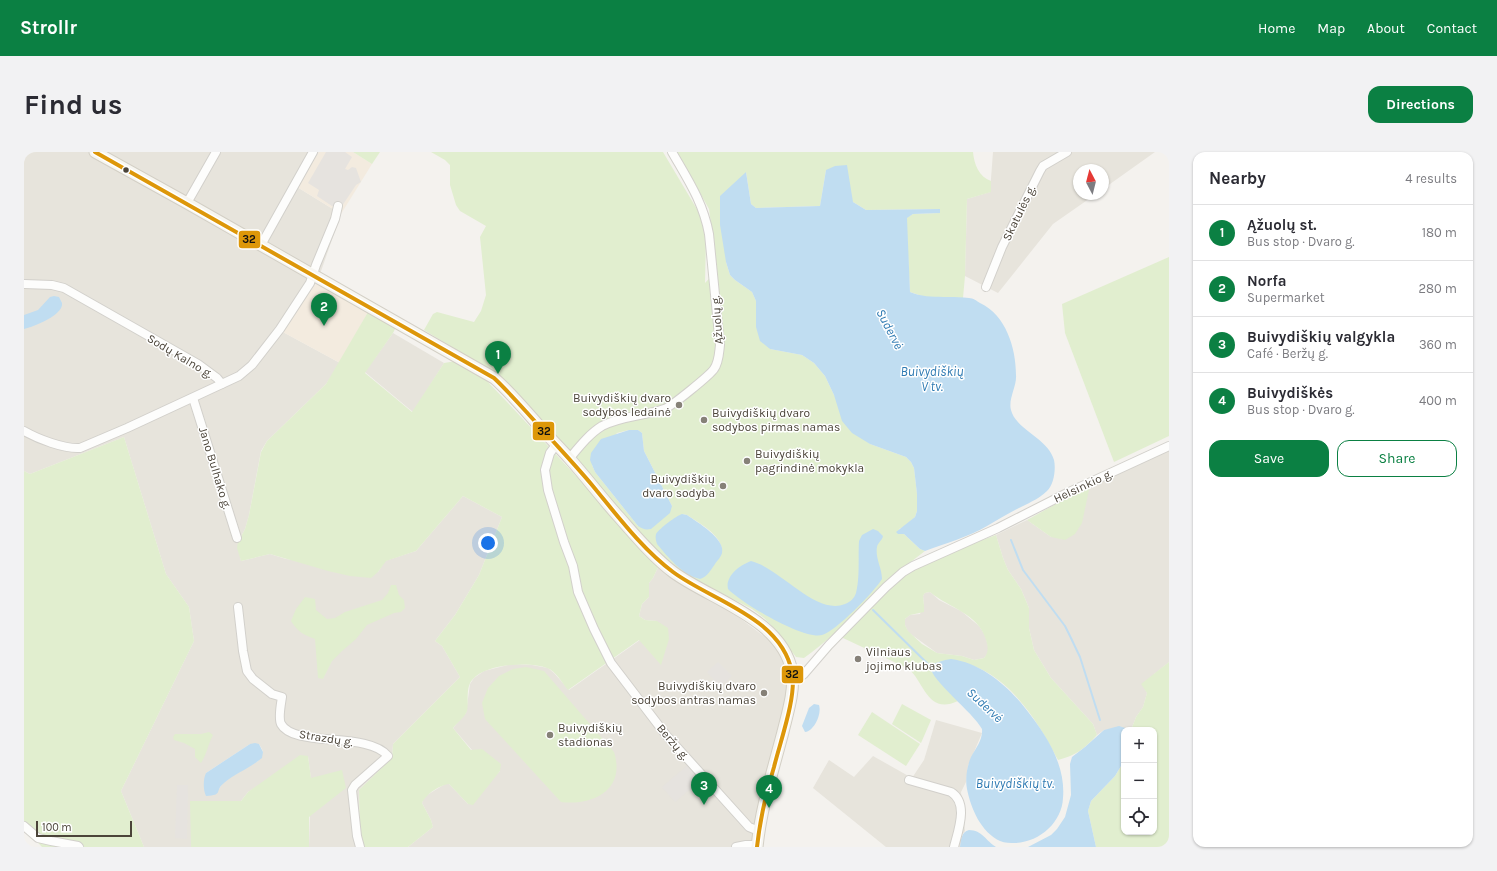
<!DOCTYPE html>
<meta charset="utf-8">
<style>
:root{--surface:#fff;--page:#f2f2f3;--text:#2b2b33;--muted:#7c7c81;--line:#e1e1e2;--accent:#0b8043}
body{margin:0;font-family:Karla,sans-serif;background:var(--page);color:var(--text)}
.controls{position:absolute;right:12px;bottom:12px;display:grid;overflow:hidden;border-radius:8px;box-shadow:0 1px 3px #0004}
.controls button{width:36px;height:36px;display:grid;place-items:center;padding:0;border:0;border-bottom:1px solid var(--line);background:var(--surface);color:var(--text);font:20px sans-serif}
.compass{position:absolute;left:1049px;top:12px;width:36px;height:36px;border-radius:50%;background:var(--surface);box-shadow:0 1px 3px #0004;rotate:353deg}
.scale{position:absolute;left:12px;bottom:10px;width:96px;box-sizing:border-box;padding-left:4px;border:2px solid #4b4439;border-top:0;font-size:11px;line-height:14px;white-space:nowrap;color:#4b4439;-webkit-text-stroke:3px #fff;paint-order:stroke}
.you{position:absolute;left:464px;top:391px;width:14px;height:14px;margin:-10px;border:3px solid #fff;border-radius:50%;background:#1a73e8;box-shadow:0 0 0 6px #1a73e833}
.badge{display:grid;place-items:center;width:26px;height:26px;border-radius:50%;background:var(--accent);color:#fff;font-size:13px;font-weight:700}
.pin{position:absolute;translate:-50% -33px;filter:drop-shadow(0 1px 2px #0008)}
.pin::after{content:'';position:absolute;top:21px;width:14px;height:12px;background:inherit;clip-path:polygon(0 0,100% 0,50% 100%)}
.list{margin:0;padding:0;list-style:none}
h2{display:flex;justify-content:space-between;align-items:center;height:52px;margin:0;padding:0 16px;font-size:17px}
h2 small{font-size:13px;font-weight:400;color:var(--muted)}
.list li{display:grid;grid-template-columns:26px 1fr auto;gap:12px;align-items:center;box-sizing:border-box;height:56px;padding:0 16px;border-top:1px solid var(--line)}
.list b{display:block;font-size:15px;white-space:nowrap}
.list p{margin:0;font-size:13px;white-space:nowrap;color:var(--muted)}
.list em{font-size:13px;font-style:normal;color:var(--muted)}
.actions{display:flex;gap:8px;padding:12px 16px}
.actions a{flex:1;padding:9px 0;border:1px solid var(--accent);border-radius:12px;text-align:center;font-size:14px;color:var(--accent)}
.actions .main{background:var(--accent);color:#fff}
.icon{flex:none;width:22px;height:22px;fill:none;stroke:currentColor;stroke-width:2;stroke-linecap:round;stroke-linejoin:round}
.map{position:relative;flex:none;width:1145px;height:695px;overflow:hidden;border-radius:12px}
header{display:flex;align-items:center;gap:24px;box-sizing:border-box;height:56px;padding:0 20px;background:var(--accent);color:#fff}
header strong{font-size:19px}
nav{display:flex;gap:22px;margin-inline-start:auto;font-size:14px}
.intro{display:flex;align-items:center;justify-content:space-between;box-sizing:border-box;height:96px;padding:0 24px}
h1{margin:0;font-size:28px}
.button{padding:10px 18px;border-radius:12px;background:var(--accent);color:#fff;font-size:14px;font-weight:700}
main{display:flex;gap:24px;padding:0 24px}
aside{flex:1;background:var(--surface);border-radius:12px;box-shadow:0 1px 3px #0004}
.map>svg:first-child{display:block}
.residential{fill:#e7e4dc;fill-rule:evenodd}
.commercial{fill:#f3ebdf}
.green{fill:#e1eecf;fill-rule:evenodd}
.parking{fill:#e6e3df}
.water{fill:#c0ddf1}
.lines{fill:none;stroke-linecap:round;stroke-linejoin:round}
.stream{stroke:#c0ddf1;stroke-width:2}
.minor-casing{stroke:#d2d0cb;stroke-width:10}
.secondary-casing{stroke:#d3cfc5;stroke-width:13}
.minor{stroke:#fdfdfc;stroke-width:8}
.secondary{stroke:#f7f6f1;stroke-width:11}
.bus-1-casing{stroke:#fff;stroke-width:7}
.bus-1{stroke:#dd9709;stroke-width:4}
.bus-dot{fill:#4b4439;stroke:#fff;stroke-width:1.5}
.poi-dot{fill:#868178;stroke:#fff;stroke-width:1.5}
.labels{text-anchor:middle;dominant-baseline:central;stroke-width:3;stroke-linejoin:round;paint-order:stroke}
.street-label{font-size:12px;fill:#4b4439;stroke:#fff}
.poi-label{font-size:12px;fill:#4b4439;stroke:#fff;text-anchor:start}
.water-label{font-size:13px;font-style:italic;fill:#2e7ab2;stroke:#fff}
.line-badge{stroke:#fff;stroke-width:1.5}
.pale-badge-label{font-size:11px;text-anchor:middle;font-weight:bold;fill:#111}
</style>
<header>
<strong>Strollr</strong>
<nav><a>Home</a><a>Map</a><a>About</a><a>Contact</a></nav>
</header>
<div class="intro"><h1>Find us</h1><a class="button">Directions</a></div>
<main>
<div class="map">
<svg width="1145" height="695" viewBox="0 0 1145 695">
<rect width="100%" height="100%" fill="#f4f2ee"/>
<g class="residential">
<path d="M 0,0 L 64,0 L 238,97 L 293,130 L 257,179 L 316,211 L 302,232 L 243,289 L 237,299 L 225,363 L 221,377 L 214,390 L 217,409 L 246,402 L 262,407 L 354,420 L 361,409 L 392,399 L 439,344 L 478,365 L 455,423 L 431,463 L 411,489 L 418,494 L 436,525 L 369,592 L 368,606 L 335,638 L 336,695 L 285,695 L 287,627 L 284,604 L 224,640 L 217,649 L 167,649 L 167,695 L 120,695 L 97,639 L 170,489 L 165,455 L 142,422 L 100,285 L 6,322 L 0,319 ZM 226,592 L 235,592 L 238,597 L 239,600 L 234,609 L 205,626 L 198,632 L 195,637 L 182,621 Z"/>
<polygon points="76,0 295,0 273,35 317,62 296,122"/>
<polygon points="969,0 1131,0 1079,37 1079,18 1055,18 1055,42 1072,42 1029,72 974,141 941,124 943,47 966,40"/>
<polygon points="369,181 420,211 389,260 341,220"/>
<polygon points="1145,297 1145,510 1118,532 1123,541 1119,555 1112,565 1107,578 1104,578 1101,576 1080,578 1073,583 1069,572 1027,526 1010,498 1005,476 1005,456 997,437 984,418 979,406 972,383 1003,368 1027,385 1066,333"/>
<polygon points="635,413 705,458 745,488 754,499 763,517 765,536 729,695 384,695 409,675 407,668 398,651 400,645 421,632 425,632 444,652 476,619 448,598 429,576 442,561 446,532 450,526 460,519 488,512 508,513 524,516 530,521 545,538 616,488 637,512 633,469 621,468 615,464 618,452 625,445 625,431 629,426"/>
<polygon points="906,440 915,448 937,459 955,474 961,483 964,494 964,501 960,506 950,508 938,504 913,501 884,480 881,473 881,467 886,463 896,462 900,453 899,444 901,441"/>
<polygon points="912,568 958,581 944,614 942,630 937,640 941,679 938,683 936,695 862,695 789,636 805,608 830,625 849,604 888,626 900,608"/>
</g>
<g class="commercial">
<polygon points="295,0 329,0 348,12 317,62 273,35"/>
<polygon points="293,130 344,160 316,211 257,179"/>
</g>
<g class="green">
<polygon points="329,0 356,0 348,12"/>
<path d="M 407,0 L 639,0 L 677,64 L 682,88 L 681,131 L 693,118 L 685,57 L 653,0 L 949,0 C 950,12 955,25 967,29 L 967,40 L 943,47 L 941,124 L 939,146 L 901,145 L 886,140 L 882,66 L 889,62 L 916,61 L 916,57 L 842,58 L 829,50 L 802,18 L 796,54 L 732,56 L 727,52 L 722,20 L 702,110 L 706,123 L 711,128 L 728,140 L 732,149 L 733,157 L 746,197 L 778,203 L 790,211 L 801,224 L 810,243 L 846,292 L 882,305 L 887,310 L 890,316 L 893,342 L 893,359 L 891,365 L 880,375 L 875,377 L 874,382 L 880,382 L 896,397 L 901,399 C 857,431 824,475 780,506 L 772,505 L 748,474 L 740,466 L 728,457 L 657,420 L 634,400 L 603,368 L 542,295 L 482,231 L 459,214 L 400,178 L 409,162 L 413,160 L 450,170 L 457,159 L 462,143 L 456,85 L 462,74 L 436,59 L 432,53 L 426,33 L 426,13 L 421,8 ZM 605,278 L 614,278 L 618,281 L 620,299 L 648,354 L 614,374 L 571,320 L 568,313 L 593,281 ZM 658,362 L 663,363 C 675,371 698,383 698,399 Z"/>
<polygon points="1145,105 1145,284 1090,310 1041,181 1038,152"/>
<path d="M 344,160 L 372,175 L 369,181 L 341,221 L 388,260 L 420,211 L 432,209 L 463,229 L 484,251 L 635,413 L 629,426 L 625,431 L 625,445 L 618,452 L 615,464 L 621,468 L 633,469 L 644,476 L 645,487 L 637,513 L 615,488 L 544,538 C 538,531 532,519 523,516 C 506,509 462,512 449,527 C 441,535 445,549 443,559 C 441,565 433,571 429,576 L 447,598 L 458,597 L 477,612 L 476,619 L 449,653 L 444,652 L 425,632 C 416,633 402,642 398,651 L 407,668 L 409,675 L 384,695 L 336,695 L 335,638 L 368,606 L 369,592 L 436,525 L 418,494 L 411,489 L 431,463 L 455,423 L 478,365 L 439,344 L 392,399 L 362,409 L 354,420 L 347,426 L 326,424 L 304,419 L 246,402 L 217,409 L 213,396 L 214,390 L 221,377 L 225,363 L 237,300 L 243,289 L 302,232 Z"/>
<polygon points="100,285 142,422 165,455 170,489 97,639 120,695 18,695 0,676 0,319 6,322"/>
<polygon points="1066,333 1058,371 1051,382 1041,388 1027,385 1003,368"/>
<path d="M 972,383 L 979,406 L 984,418 L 997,437 L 1005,456 L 1005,476 L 1010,498 L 1027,526 L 1069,572 L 1073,583 C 1060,597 1053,603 1034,608 C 1013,568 982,516 932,510 C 921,509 917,508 906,514 L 907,519 L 934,549 C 904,563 901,532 885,517 L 819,486 L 819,483 L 880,424 L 892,416 L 931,398 ZM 906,440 C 925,456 955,462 962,488 C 964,495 965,500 960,506 L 950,508 L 938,504 L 913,501 L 898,492 L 884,479 L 881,473 L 881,467 L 886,463 L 900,460 L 900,453 L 899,444 L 901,441 Z"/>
<path d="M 367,433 L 372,433 L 375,443 L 380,448 L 381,456 L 377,460 L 370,461 L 343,473 L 332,487 L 318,499 L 308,509 L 299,527 L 294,526 L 291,487 C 280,483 274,480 267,469 L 272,457 L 281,445 L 291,447 L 292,458 L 303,467 L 311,466 L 321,460 L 358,448 L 364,441 Z"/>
<polygon points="1145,510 1145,695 1072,695 1064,659 1067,649 1091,624 1100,609 1100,680 1130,680 1130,578 1107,578 1112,565 1119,555 1123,541 1117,532"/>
<path d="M 502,515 L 520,519 L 590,600 C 602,637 570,654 537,650 L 461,567 L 458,551 L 464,536 L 475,524 L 489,517 Z"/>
<polygon points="878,552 907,568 897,591 868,572"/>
<polygon points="848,560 896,592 882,614 834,583"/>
<path d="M 185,580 L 189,583 C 184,592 183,602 177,611 L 171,605 L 171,597 L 160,591 L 150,588 L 149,585 L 151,582 L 177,582 Z"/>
<polygon points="276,603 284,604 287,626 318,618 322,636 285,665 285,695 167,695 166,649 217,649 224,640"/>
</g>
<g class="parking">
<polygon points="302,0 321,0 328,5 321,17 324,18 328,15 332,16 337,30 332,33 318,54 308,54 293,44 295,38 284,31"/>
<polygon points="694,510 708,524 696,535 683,520"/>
<polygon points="664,613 677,628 651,650 638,635"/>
<polygon points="153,633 164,633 163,687 151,686"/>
</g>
<g class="water">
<path d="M 823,13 L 829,50 L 842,58 L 916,57 L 916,61 L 889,62 L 883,66 L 886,140 C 905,148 925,143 945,146 C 949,146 953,149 956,151 C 982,163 992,196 992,223 C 993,234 984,247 987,258 C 992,278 1024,286 1030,308 C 1032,317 1030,333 1023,339 C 1014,348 1002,352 991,358 C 981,363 972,369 963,374 C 946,384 920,392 901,399 L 896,397 L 880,382 L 874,382 L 872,380 L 891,365 L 893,359 L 893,342 L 890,316 L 887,310 L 882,305 L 846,292 L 828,281 L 818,269 L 810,243 L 801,224 L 790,211 L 778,203 L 746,197 L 736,189 L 732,175 L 732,149 L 728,140 L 711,128 L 706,123 L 702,110 L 696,73 L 696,44 L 722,20 L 727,52 L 732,56 L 796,54 L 802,18 L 811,14 Z"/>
<path d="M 30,144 L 35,145 C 36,147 37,149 38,151 C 40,163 9,175 0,177 L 0,163 L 14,158 L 26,145 Z"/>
<path d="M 605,278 L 614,278 L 618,281 L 620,299 L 648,354 L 646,361 L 627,377 C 621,378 619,377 614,374 L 571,320 L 566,308 L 567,301 L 577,287 Z"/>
<path d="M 658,362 L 663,363 C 673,370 702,387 698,401 C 697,405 693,409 691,412 C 687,418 683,425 676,427 C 658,423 644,405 633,392 C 632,389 631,385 632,382 C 636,376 652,364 658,362 Z"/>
<path d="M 849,377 L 854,379 L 859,384 C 858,389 854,390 853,395 C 851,406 858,416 858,427 C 851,439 811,480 798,483 C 780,488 717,451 704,437 C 701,424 716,413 727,409 C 756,416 792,464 821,452 C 826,450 830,447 832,441 C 836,426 834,405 835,389 L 838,383 Z"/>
<path d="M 927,507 C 957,511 983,533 1001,556 C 1021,581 1042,612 1039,646 C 1038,670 1016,690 991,691 C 986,691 981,691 976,689 C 957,680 947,657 943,637 C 941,627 943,614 947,605 C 952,596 959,588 958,577 C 949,560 907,529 906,514 C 913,510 919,508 927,507 Z"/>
<path d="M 790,552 L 795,553 C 798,562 790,579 781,580 L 778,574 L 785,556 Z"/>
<polygon points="1095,574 1101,576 1104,578 1100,578 1100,609 1091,624 1067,649 1064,659 1072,695 1004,695 1027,683 1033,677 1041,665 1047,643 1046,612 1048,605 1061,595 1080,578"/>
<path d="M 231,591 L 235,592 L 239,600 L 238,606 L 234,609 C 224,617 210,622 200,631 C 190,639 200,643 182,644 C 179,638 179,627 182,621 L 226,592 Z"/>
<path d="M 945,678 C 958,678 962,689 972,695 L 936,695 C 937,688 937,680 945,678 Z"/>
</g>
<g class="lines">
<g class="stream">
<polyline points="987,388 999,418 1041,474 1046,484 1056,505 1076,568"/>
<polyline points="849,458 908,516"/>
</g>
<g class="minor-casing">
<g id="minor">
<polyline points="163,51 192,0"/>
<polyline points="237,93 289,0"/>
<polyline points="0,132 28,133 40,136 174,212 193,226 198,232"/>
<polyline points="962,135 978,95 1016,19 1019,14 1043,0"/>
<polyline points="169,246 213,386"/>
<path d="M 0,279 C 14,287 40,297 56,296 L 103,276 L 215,224 L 228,213 L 256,177 L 286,131 L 292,113 L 311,67 L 314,54"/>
<polyline points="532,293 526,301 521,318 524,338 540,390 549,414 554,440 570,477 587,511 642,583 725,675 735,679"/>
<path d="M 545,307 C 555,295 565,282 578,274 C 597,264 620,264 640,257 C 647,255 686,223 690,217 C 695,210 695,201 696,193 L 685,82 C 679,50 664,28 648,0"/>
<path d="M 214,455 L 219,499 L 223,519 L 229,527 L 248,542 L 258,545 C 257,552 254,566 257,572 C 270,596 344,579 364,604 L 331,633 L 328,638 L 333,684 L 336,695"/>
<polyline points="769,526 776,525 780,522 805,493 862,435 879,420 889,414 974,376 1043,341 1145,294"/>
<path d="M 885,628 L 927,640 C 945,651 934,679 930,695"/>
<polyline points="0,674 14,686 27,689 54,694 55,695"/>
<polyline points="712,695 722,693 733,693"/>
</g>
</g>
<g class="secondary-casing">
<path id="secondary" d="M 71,0 L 163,51 L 470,226 C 487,241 501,258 516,275 C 525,285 535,295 545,306 C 562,325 577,345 594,364 C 611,383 628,404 649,420 C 687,448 759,467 768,520 C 771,538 763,563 759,580 C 749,618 737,656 733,695"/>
</g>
<use href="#minor" class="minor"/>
<use href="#secondary" class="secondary"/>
<g class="bus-1-casing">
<path id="bus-1" d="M 71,0 L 470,226 C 487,242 502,260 518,277 C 535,296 552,314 568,333 C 592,362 618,397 649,420 C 688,449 757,465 768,520 C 773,544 756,590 750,615 C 742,641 736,668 733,695"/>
</g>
<use href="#bus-1" class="bus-1"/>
</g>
<circle class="bus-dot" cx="102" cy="18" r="3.5"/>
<g class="poi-dot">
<circle cx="655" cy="253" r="4"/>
<circle cx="680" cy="268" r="4"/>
<circle cx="723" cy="309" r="4"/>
<circle cx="699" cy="334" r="4"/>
<circle cx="834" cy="507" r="4"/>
<circle cx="740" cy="541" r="4"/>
<circle cx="526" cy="583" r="4"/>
</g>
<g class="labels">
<g class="street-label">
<text transform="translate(995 61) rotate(-64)">Skatulės g.</text>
<text transform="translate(693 168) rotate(-94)">Ąžuolų g.</text>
<text transform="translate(156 204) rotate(31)">Sodų Kalno g.</text>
<text transform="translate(191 316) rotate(73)">Jano Bulhako g.</text>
<text transform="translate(1059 334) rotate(-25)">Helsinkio g.</text>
<text transform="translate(302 586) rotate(9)">Strazdų g.</text>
<text transform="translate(649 590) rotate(50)">Beržų g.</text>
</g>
<g class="poi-label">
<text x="647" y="246" text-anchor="end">Buivydiškių dvaro<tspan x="647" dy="14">sodybos ledainė</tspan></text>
<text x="688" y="261">Buivydiškių dvaro<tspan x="688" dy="14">sodybos pirmas namas</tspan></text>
<text x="731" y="302">Buivydiškių<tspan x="731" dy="14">pagrindinė mokykla</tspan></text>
<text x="691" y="327" text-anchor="end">Buivydiškių<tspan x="691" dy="14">dvaro sodyba</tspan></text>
<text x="842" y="500">Vilniaus<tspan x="842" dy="14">jojimo klubas</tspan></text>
<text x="732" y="534" text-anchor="end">Buivydiškių dvaro<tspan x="732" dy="14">sodybos antras namas</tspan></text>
<text x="534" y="576">Buivydiškių<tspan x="534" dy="14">stadionas</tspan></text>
</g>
<g class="water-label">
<text transform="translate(866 177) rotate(63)">Sudervė</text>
<text x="908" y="219">Buivydiškių<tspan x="908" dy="15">V tv.</tspan></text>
<text transform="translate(961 553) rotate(43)">Sudervė</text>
<text x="991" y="631">Buivydiškių tv.</text>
</g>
</g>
<g class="line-badge">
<rect x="214" y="78" width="23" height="19" rx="4" fill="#dd9709"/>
<rect x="508" y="269" width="23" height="20" rx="4" fill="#dd9709"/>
<rect x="757" y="513" width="23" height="19" rx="4" fill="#dd9709"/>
</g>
<g class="pale-badge-label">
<text x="225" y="91">32</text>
<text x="520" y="283">32</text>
<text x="768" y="526">32</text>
</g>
</svg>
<div class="controls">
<button>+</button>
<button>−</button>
<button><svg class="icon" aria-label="locate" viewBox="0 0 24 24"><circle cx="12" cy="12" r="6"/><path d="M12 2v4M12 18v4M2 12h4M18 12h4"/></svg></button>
</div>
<svg class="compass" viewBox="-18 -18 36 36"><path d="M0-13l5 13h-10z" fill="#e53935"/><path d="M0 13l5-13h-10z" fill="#7c7c81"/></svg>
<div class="scale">100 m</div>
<div class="you"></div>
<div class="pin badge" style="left:474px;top:222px">1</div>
<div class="pin badge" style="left:300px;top:174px">2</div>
<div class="pin badge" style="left:680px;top:653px">3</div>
<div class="pin badge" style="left:745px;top:656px">4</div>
</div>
<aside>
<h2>Nearby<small>4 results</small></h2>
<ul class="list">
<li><span class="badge">1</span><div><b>Ąžuolų st.</b><p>Bus stop · Dvaro g.</p></div><em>180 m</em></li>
<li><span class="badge">2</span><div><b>Norfa</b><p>Supermarket</p></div><em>280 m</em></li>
<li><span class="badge">3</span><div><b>Buivydiškių valgykla</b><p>Café · Beržų g.</p></div><em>360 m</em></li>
<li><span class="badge">4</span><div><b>Buivydiškės</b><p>Bus stop · Dvaro g.</p></div><em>400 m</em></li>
</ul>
<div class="actions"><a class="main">Save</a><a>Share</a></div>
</aside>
</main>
